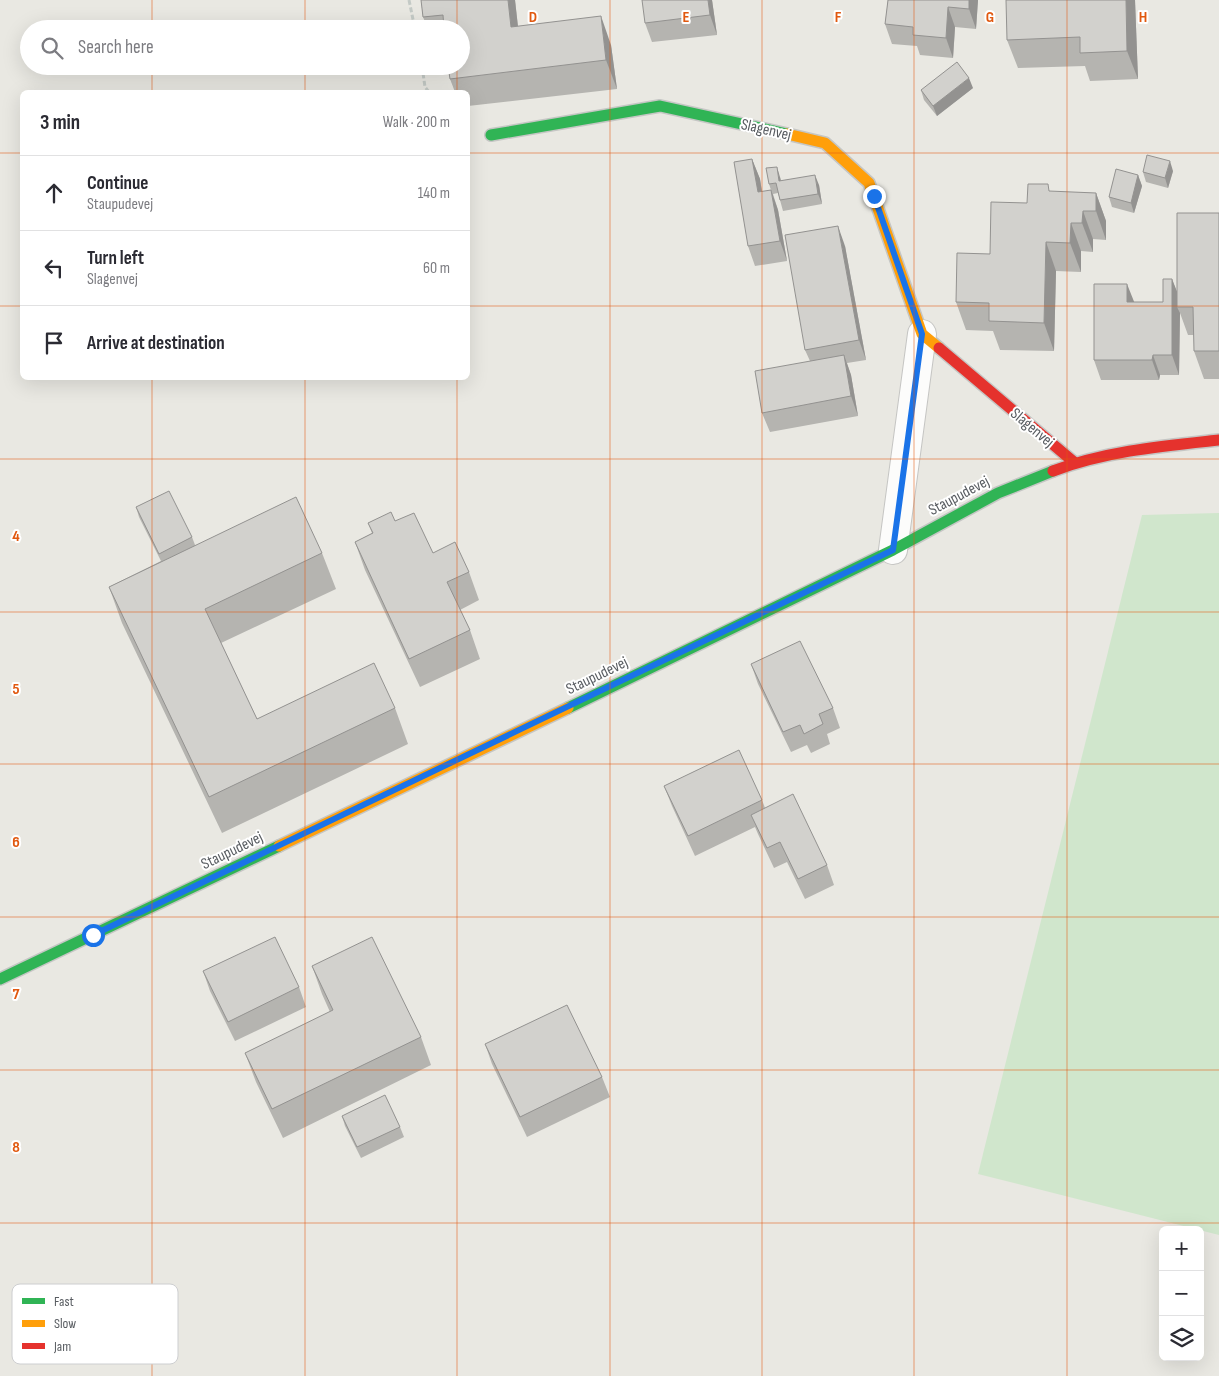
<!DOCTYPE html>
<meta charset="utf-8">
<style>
:root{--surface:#fff;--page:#f2f2f3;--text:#2b2b33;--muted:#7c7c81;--line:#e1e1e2}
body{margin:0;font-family:"Sofia Sans Condensed",sans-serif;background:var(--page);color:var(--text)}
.controls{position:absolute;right:15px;bottom:15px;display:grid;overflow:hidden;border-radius:8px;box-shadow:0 5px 20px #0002}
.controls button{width:45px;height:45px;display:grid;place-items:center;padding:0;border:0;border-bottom:1px solid var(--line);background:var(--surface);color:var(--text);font:25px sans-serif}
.stop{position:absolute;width:15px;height:15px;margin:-11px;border:4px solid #1a73e8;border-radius:50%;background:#fff}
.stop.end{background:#1a73e8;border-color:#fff;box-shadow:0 1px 5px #0008}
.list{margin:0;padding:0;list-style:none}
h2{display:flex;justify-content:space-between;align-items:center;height:65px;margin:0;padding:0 20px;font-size:21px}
h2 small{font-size:16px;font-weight:400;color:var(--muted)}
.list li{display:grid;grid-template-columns:32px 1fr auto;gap:15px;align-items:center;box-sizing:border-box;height:75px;padding:0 20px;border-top:1px solid var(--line)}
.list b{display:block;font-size:19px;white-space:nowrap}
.list p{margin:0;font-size:16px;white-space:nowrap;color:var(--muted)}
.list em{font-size:16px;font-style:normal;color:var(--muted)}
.icon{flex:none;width:28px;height:28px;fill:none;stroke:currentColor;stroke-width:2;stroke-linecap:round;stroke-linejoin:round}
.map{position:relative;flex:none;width:1219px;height:1376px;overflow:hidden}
.search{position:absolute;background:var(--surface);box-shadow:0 5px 20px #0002;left:20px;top:20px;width:450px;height:55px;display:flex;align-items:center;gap:12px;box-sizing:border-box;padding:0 18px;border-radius:28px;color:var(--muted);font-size:19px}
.panel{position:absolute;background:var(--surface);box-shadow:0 5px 20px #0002;left:20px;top:90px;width:450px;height:290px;border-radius:8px}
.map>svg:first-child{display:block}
.green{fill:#d0e6cc}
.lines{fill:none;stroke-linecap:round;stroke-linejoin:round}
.street-casing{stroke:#c5c5c3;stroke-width:30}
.fast-casing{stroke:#c5c6c4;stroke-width:14}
.slow-casing{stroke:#c5c6c4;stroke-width:14}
.jam-casing{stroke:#c5c6c4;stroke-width:14}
.path{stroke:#c4cac6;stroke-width:3;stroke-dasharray:5 2.5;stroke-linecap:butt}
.street{stroke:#fcfcfb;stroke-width:28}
.fast{stroke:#30b455;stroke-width:11}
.slow{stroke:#ff9f0a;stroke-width:11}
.jam{stroke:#e5322d;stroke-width:11}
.wall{fill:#b5b4b0}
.shaded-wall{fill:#939290}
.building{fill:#d2d1cd;stroke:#939290}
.route{stroke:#1a73e8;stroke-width:6}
.grid{fill:none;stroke:#e15910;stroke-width:1;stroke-opacity:0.55}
.labels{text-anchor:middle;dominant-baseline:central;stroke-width:4;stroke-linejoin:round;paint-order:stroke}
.street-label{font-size:16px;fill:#585c61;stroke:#fff}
.key{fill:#fff;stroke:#cdced0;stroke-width:1}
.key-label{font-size:14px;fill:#585c61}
.grid-label{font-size:16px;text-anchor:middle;font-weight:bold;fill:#e15910;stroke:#fff;stroke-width:4;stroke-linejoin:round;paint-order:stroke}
</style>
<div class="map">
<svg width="1219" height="1376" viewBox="0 0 1219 1376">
<rect width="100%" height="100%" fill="#e9e8e2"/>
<polygon class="green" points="1219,513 1219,1235 978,1174 1142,515"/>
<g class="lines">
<g class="street-casing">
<polyline id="street" points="893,550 922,334"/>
</g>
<g class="fast-casing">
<g id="fast">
<polyline points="491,135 660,106 787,134"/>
<polyline points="568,708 893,550 998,493 1053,471"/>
<polyline points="0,979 279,846"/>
</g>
</g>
<g class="slow-casing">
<g id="slow">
<polyline points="787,134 825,143 869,183 922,334 939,348"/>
<polyline points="279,846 568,708"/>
</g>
</g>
<g class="jam-casing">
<g id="jam">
<polyline points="939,348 1075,463"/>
<path d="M 1053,471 C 1106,451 1163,446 1219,440"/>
</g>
</g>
<g class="path">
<polyline points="409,0 415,29"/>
<polyline points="422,66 425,87 429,92"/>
</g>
<use href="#street" class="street"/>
<use href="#fast" class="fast"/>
<use href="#slow" class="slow"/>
<use href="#jam" class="jam"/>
</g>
<g class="wall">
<polygon points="421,0 515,0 518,26 611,45 617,89 468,106 468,92 455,92 450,79 461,29 428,29 423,17"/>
<polygon points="712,0 717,35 652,42 645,23"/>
<polygon points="888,0 978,0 976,29 955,27 953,58 920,55 917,46 892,44 885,24"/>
<polygon points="1135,0 1138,79 1090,81 1085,66 1018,68 1007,40"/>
<polygon points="973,88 937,116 924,100 921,90"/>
<polygon points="752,159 760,179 762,192 771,190 769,184 780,177 781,181 819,185 822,204 783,211 780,200 778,193 773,194 778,210 787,261 755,266 748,246"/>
<polygon points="1173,171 1168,188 1146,182 1143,172"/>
<polygon points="1138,175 1142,186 1134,213 1112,207 1109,197"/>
<polygon points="1051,192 1096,193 1106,221 1106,240 1093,239 1093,252 1081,251 1081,272 1056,271 1054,351 1000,350 993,331 966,330 956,302 1027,203"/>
<polygon points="1219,213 1219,379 1204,379 1194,351 1194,335 1188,335 1180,313 1179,375 1160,375 1159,380 1101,380 1094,360 1134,302 1163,302 1172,279 1177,293"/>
<polygon points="845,246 866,360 847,363 851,375 858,416 770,432 762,413 810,361 805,350"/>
<polygon points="136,507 192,537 195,545 322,553 336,589 221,643 257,719 395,708 408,744 222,833 122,623 109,587 161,561 139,517"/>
<polygon points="395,521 433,553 469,572 479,600 460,610 470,630 480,659 420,687 365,570 355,542 372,533 368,523"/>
<polygon points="751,664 833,708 840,728 827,734 830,744 811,753 807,745 791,752 758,684"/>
<polygon points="664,786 762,800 765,808 827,865 834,885 805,899 787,862 774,868 758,834 755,827 695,856 672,806"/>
<polygon points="312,966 421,1037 431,1065 283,1138 256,1082 245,1053 330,1012 322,994"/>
<polygon points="203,971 299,987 306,1007 235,1041 210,991"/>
<polygon points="485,1044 602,1077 610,1097 527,1137 492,1064"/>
<polygon points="342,1116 400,1127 404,1137 361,1158 345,1126"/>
</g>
<g class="shaded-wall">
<polygon points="508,0 515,0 521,55 511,27"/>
<polygon points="708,0 712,0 717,35 710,15"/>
<polygon points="969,0 978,0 976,29 969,9"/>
<polygon points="1126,0 1135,0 1138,79 1127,51"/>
<polygon points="948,7 955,27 953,58 946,38"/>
<polygon points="601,16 611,45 617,89 606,60"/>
<polygon points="969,78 973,88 937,116 933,106"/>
<polygon points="752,159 760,179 765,212 758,192"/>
<polygon points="1170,161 1173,171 1168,188 1165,178"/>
<polygon points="777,167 780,177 783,191 779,181"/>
<polygon points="815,175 819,185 822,204 818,194"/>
<polygon points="1138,175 1142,186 1134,213 1131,203"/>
<polygon points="771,190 778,210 787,261 780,241"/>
<polygon points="1096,193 1106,221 1106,240 1096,211"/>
<polygon points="1083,211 1093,239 1093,252 1082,223"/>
<polygon points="1071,223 1081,251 1081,272 1070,243"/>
<polygon points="838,226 845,246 866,360 859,340"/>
<polygon points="1046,242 1056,271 1054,351 1044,323"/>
<polygon points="1172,279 1180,299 1177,307 1180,313 1179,375 1172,355"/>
<polygon points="1127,284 1135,304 1127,302"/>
<polygon points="844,355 851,375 858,416 851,396"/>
<polygon points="1153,355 1160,375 1159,380 1152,360"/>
</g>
<g class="building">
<polygon points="421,0 508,0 511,27 601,16 606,60 450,79 448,66 461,66 461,29 444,29 443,15 423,17"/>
<polygon points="642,0 708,0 710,15 645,23"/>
<polygon points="888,0 969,0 969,9 948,7 946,38 913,35 913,27 885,24"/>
<polygon points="1006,0 1126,0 1127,51 1080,53 1080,37 1007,40"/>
<polygon points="957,62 969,78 933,106 921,90"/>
<polygon points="1147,155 1170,161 1165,178 1143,172"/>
<polygon points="752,159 758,192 771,190 780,241 748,246 734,162"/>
<polygon points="777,167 779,181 815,175 818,194 780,200 776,183 769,184 766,168"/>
<polygon points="1116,169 1138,175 1131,203 1109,197"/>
<polygon points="1028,184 1048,184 1049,191 1096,193 1096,211 1083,211 1082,223 1071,223 1070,243 1046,242 1044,323 989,321 989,303 956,302 957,253 990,254 991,202 1027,203"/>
<polygon points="1177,213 1219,213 1219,351 1194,351 1193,307 1177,307"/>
<polygon points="838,226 859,340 805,350 785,235"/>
<polygon points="1163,279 1172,279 1172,355 1153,355 1152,360 1094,360 1094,284 1127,284 1127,302 1163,302"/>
<polygon points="844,355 851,396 762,413 755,371"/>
<polygon points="169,491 192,537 159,554 136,507"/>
<polygon points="296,497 322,553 205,609 257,719 374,663 395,708 209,797 109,587"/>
<polygon points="391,512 395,521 414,513 433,553 455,542 469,572 447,582 470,630 409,659 355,542 373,533 368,523"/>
<polygon points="800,641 833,708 819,714 823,724 804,734 800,725 783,732 751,664"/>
<polygon points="739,750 762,800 688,836 664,786"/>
<polygon points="793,794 827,865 798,879 780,842 767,848 751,815"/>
<polygon points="275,937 299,987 228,1022 203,971"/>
<polygon points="372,937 421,1037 272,1109 245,1053 333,1010 312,966"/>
<polygon points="567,1005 602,1077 520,1117 485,1044"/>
<polygon points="385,1095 400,1127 357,1147 342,1116"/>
</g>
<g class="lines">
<polyline class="route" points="93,935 893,550 922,334 874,196"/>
</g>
<path class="grid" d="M 152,0 L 152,29M 305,0 L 305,29M 457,0 L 457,29M 610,0 L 610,1376M 762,0 L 762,1376M 914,0 L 914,1376M 1067,0 L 1067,1376M 152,66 L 152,92M 305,66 L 305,92M 457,66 L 457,92M 0,153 L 22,153M 468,153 L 1219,153M 0,306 L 22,306M 468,306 L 1219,306M 152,378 L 152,1376M 305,378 L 305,1376M 457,378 L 457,1376M 0,459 L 1219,459M 0,612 L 1219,612M 0,764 L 1219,764M 0,917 L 1219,917M 0,1070 L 1219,1070M 0,1223 L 1219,1223"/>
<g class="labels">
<g class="street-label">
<text transform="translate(766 130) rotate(13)">Slagenvej</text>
<text transform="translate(1032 428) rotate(40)">Slagenvej</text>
<text transform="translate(959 496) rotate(-28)">Staupudevej</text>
<text transform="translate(597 676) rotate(-26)">Staupudevej</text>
<text transform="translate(232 851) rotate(-26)">Staupudevej</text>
</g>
</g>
<rect x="12" y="1284" width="166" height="80" rx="8" class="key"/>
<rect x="22" y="1298" width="23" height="6" fill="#30b455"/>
<rect x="22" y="1320" width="23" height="7" fill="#ff9f0a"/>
<rect x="22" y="1343" width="23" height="6" fill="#e5322d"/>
<g class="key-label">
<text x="54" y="1306">Fast</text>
<text x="54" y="1328">Slow</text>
<text x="54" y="1351">Jam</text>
</g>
<g class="grid-label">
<text x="533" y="22">D</text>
<text x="686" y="22">E</text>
<text x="838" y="22">F</text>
<text x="990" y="22">G</text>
<text x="1143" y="22">H</text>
<text x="16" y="541">4</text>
<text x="16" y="694">5</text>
<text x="16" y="847">6</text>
<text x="16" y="999">7</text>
<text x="16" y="1152">8</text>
</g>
</svg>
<div class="controls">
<button>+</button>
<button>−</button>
<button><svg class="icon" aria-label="layers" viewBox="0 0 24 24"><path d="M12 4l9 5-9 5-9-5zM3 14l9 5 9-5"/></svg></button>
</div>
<div class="stop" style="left:93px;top:935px"></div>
<div class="stop end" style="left:874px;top:196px"></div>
<div class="search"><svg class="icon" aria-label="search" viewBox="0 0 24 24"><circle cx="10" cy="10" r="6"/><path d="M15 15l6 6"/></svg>Search here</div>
<section class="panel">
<h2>3 min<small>Walk · 200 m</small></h2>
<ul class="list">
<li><svg class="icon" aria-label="ahead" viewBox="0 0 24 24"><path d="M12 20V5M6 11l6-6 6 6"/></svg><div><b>Continue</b><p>Staupudevej</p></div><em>140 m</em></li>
<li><svg class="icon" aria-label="left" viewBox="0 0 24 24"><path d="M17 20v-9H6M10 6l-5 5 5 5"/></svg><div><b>Turn left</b><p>Slagenvej</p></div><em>60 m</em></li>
<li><svg class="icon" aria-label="arrive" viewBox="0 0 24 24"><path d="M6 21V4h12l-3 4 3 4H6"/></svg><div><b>Arrive at destination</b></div></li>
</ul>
</section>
</div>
